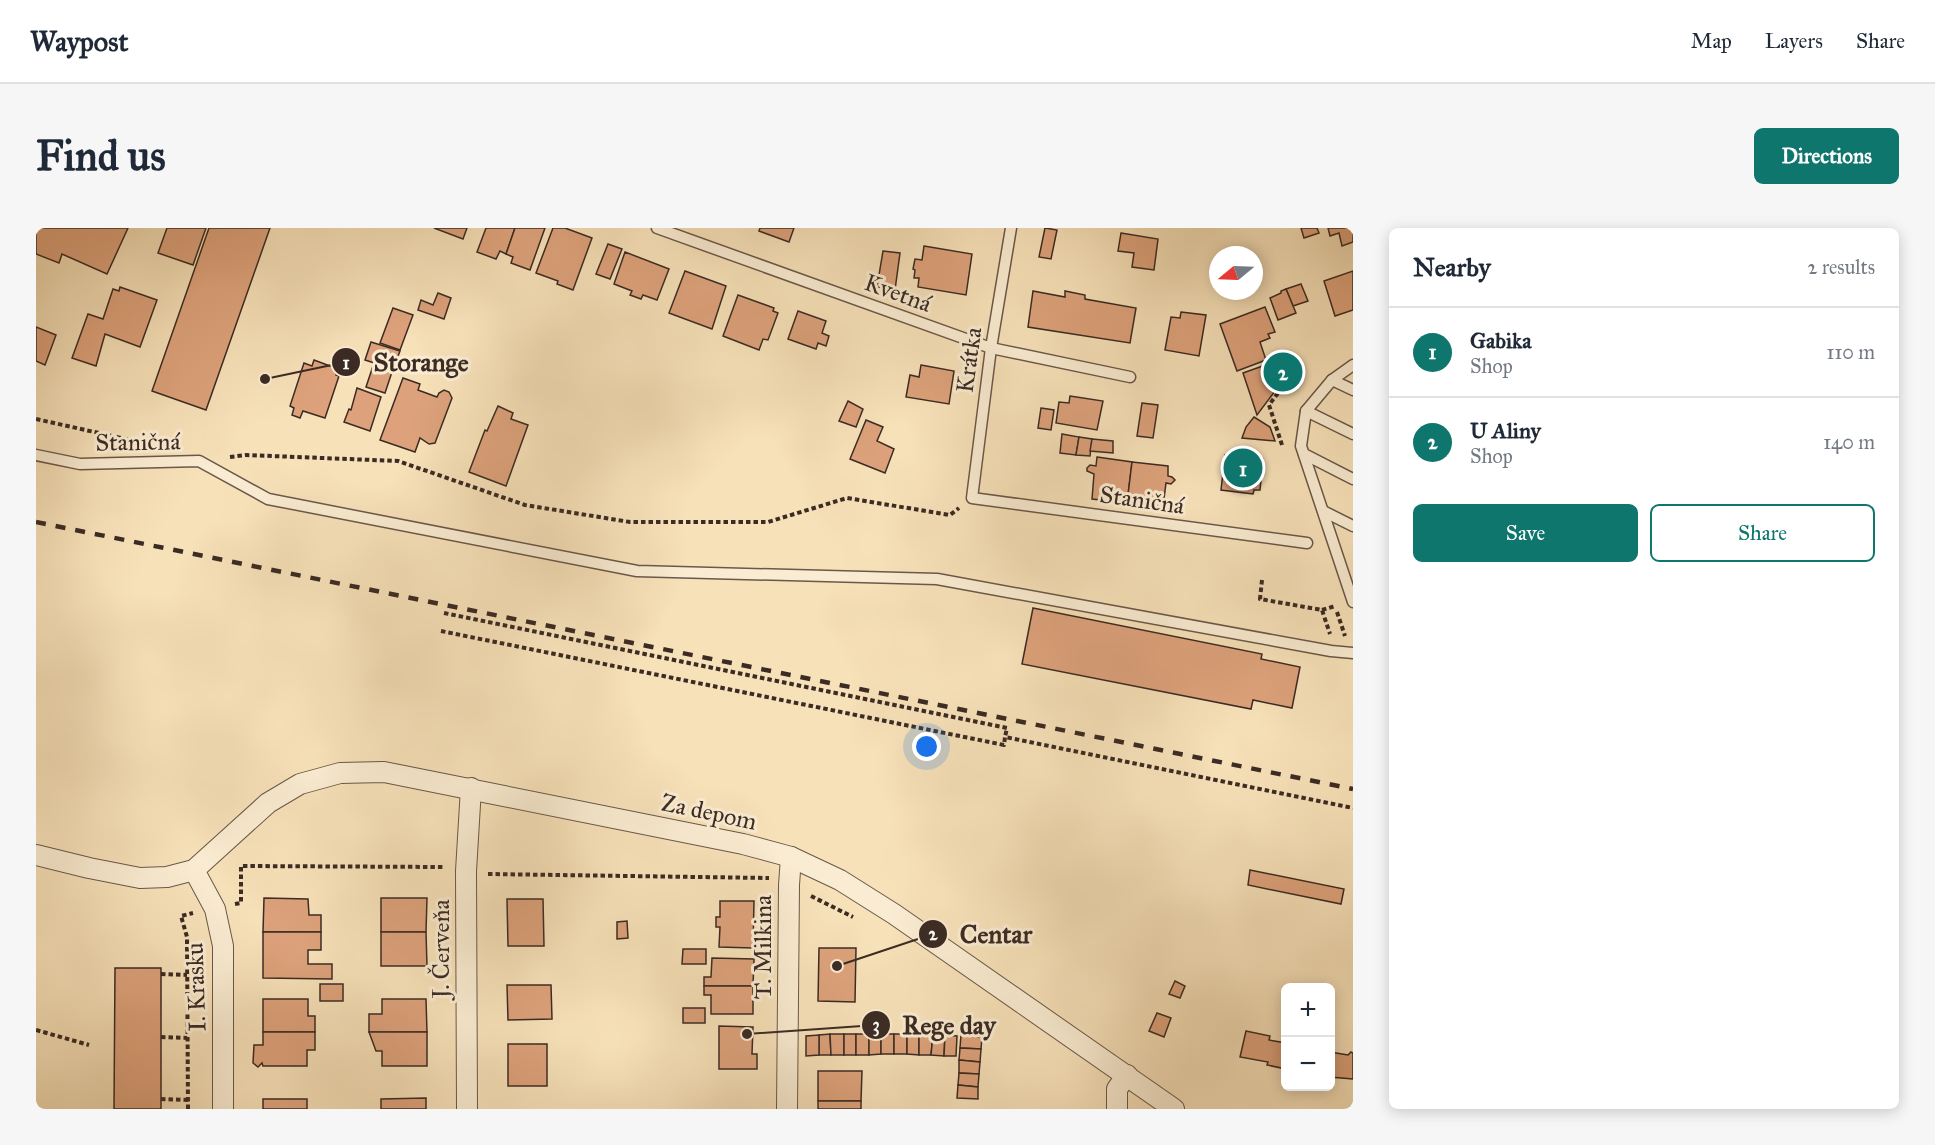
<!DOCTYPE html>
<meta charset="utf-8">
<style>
:root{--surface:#fff;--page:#f6f6f7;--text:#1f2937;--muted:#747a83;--line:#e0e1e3;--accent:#0f766e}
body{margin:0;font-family:"IM FELL Great Primer",serif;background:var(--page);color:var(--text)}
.controls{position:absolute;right:18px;bottom:18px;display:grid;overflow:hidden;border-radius:9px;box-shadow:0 3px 15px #0003}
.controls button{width:54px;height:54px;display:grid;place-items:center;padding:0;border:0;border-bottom:2px solid var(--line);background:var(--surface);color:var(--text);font:30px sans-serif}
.compass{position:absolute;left:1173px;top:18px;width:54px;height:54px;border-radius:50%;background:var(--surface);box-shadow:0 3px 15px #0003;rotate:251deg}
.you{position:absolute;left:891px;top:519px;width:21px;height:21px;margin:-15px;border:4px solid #fff;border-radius:50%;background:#1a73e8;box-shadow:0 0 0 9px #1a73e833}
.badge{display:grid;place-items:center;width:39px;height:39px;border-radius:50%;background:var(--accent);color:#fff;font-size:20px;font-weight:700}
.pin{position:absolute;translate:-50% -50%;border:3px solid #fff;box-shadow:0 2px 6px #0006}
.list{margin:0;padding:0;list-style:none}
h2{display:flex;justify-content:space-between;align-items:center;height:78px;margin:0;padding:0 24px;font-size:26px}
h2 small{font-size:20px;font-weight:400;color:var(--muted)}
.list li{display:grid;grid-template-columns:39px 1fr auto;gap:18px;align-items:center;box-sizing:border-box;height:90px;padding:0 24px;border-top:2px solid var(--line)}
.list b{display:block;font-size:22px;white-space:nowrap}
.list p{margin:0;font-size:20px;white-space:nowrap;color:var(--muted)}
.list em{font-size:20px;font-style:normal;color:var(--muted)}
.actions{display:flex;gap:12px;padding:18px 24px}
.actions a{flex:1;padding:14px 0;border:2px solid var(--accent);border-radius:9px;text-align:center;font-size:21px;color:var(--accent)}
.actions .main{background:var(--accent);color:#fff}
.map{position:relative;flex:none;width:1317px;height:881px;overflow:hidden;border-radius:9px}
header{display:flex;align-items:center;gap:36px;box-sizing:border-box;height:84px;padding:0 30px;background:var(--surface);border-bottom:2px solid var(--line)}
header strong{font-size:28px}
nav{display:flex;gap:33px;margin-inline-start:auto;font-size:21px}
.intro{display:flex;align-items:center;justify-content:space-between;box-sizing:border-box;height:144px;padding:0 36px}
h1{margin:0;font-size:42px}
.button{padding:15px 27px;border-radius:9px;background:var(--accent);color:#fff;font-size:21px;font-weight:700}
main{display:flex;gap:36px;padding:0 36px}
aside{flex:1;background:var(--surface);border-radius:9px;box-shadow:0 3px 15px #0003}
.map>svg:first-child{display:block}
.building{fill:#dda27b;stroke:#3b2b24;stroke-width:1.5}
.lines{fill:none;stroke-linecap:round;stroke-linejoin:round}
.service-casing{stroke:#6a5849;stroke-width:13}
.minor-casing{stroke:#6a5849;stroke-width:22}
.path{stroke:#3b2b24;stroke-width:4;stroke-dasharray:4.5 3;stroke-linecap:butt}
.service{stroke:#faecd2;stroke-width:10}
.minor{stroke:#faecd2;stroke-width:20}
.rail{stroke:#3b2b24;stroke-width:4.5;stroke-dasharray:10 10;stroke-linecap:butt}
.labels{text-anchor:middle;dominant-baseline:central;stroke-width:6;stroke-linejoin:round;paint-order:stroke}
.street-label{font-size:24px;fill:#3b2b24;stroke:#faecd2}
.leader{fill:none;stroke:#3b2b24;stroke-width:2}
.callout-dot{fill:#3b2b24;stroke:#faecd2;stroke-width:2}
.mark-label{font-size:18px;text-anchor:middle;font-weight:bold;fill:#fff}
.callout-label{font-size:26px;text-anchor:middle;font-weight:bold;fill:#3b2b24;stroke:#faecd2;stroke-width:6;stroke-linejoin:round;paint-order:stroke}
</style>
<header>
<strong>Waypost</strong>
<nav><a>Map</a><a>Layers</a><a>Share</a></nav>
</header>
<div class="intro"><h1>Find us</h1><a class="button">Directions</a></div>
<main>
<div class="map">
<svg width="1317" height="881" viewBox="0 0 1317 881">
<rect width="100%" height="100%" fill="#f7e1b9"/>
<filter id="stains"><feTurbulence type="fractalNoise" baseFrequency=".00333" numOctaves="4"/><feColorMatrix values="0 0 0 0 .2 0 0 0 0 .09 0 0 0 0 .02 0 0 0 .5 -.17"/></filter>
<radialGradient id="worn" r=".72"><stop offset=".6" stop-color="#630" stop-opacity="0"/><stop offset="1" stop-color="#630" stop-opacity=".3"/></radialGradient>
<g class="building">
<polygon points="0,0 92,0 71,46 26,26 23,35 0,26"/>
<polygon points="131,0 170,0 157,37 122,25"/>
<polygon points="173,0 234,0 170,182 116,163"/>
<polygon points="398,0 431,0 427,11"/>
<polygon points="450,0 479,0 470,26 464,23 460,31 441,24"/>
<polygon points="479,0 509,0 494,42 475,35 477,29 470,26"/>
<polygon points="517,0 529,0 556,10 537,62 521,56 522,53 500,45"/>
<polygon points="724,0 758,0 753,14 723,3"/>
<polygon points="1009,0 1021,2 1015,31 1003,29"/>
<polygon points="1265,0 1281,0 1283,5 1268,10"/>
<polygon points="1292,0 1317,0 1317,14 1306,18 1303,5 1294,8"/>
<polygon points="1085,5 1122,11 1118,42 1096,39 1098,25 1082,23"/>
<polygon points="572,16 586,21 574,51 560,46"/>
<polygon points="888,18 936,26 930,67 882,59 883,50 878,50 879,42 877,41 879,31 886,32"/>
<polygon points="847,23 864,25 859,62 841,59"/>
<polygon points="589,24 633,41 621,72 607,67 605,71 594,67 596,63 578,56"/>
<polygon points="649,43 690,58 676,101 633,85"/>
<polygon points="1317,43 1317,82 1299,88 1288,53"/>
<polygon points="1265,56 1272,73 1257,78 1250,61"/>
<polygon points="84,59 121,72 104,119 69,106 60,138 36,130 52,86 67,91 77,61 83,63"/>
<polygon points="1250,61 1260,85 1242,92 1234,70 1245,65 1245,63"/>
<polygon points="997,63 1029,69 1029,63 1049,67 1049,71 1100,80 1094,115 992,99"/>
<polygon points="402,65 415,70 408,91 382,82 385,72 397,77"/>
<polygon points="702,67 738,80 737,83 742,85 732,112 727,111 723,122 687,108"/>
<polygon points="1229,79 1239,104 1232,106 1234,110 1224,114 1230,132 1201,143 1184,96"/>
<polygon points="357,80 377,87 364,122 344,115"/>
<polygon points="762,83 790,93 786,105 793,108 790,118 782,115 780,121 752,111"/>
<polygon points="1145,84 1170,87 1163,128 1129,122 1135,89 1144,90"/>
<polygon points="0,99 20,107 9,137 0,133"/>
<polygon points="335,114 364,123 357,141 329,132"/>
<polygon points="1243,127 1254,129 1257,139 1221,187 1207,145 1235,135"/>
<polygon points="278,132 302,141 300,147 303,148 289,190 267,183 264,190 256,187 258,180 254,178 268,135 276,138"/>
<polygon points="338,135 357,141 349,165 330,159"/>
<polygon points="885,137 918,143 913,176 870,169 874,147 883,149"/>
<polygon points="367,150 384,156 382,162 401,169 403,165 408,162 413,164 416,170 399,215 393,216 384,210 379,224 344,212"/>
<polygon points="321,160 345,169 334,203 308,194 313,181 315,182"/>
<polygon points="1034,168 1067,173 1061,202 1020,195 1023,174 1033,175"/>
<polygon points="812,173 827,181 820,199 803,193"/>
<polygon points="1106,175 1122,177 1117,210 1101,208"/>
<polygon points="462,178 477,185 475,191 492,197 470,258 433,244 449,202 451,203"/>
<polygon points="1005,180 1018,182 1015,202 1002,200"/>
<polygon points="1218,189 1234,199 1239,213 1206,210 1210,199"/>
<polygon points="830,192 847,199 841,213 858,221 849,245 814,231"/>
<polygon points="1026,206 1043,209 1040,227 1024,225"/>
<polygon points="1043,209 1056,211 1054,228 1040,227"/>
<polygon points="1056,211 1077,213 1077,225 1054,223"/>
<polygon points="1189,227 1227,231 1224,262 1218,262 1217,266 1185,262"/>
<polygon points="1061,229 1096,234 1091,275 1056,271 1058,246 1051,243 1051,240 1054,237 1060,238"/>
<polygon points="1096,234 1132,238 1132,248 1136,249 1139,252 1135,256 1130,255 1127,279 1091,275"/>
<polygon points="997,380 1226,426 1225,431 1264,439 1256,480 1217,472 1215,481 986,436"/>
<polygon points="1214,642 1308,661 1305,676 1212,657"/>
<polygon points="228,670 272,671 273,687 285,687 285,704 227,704"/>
<polygon points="345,670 391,670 390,704 345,704"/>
<polygon points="471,671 507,671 508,718 472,718"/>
<polygon points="684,673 718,673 717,720 683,719 684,699 680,699 680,689 684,689"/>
<polygon points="591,693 592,710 581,711 581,694"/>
<polygon points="227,704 285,704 285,722 272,722 272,736 296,736 296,751 227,750"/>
<polygon points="345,704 390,704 391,738 345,738"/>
<polygon points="783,720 820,720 819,774 782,773"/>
<polygon points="647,721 670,721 670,736 646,736"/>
<polygon points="676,730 718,731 717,758 668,758 668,749 675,749"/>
<polygon points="79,740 125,740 125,881 78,881"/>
<polygon points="1139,753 1149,758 1144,770 1133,766"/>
<rect x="284" y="756" width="23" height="17"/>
<polygon points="471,757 515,757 516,791 472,792"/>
<polygon points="668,758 717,758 717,786 675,786 675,767 668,767"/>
<polygon points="227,771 272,771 272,788 279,788 279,804 227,804"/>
<polygon points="346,771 390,771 391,804 333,804 333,786 346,786"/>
<rect x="647" y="780" width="22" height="15"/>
<polygon points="1121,785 1135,790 1128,809 1113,803"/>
<polygon points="683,798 717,799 716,826 721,826 721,841 683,841"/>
<polygon points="1210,803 1234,808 1233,812 1250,815 1250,841 1231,837 1232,834 1204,829"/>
<polygon points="227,804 279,804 279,822 271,822 271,838 227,838 226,835 222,839 217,835 218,817 227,817"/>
<polygon points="333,804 391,804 391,838 346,838 346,823 340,823"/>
<polygon points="794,806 795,827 783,827 783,807"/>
<polygon points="794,806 808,806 808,827 795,827"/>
<rect x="808" y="806" width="12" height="21"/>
<rect x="820" y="806" width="13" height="21"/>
<polygon points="833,806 845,806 845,826 833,827"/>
<rect x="845" y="806" width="13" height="20"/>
<rect x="858" y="806" width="13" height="20"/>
<polygon points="871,806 883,806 883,827 871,826"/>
<polygon points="883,806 897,807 895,827 883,827"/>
<polygon points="783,807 783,827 770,828 770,808"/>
<polygon points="897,807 909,807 908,828 895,827"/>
<polygon points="909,807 921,808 920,828 908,828"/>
<polygon points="925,807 946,809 945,821 924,820"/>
<rect x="472" y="816" width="39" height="42"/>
<polygon points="924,820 945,821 944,834 923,832"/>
<polygon points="1294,824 1312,827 1315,824 1317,825 1317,851 1294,849"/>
<polygon points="923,832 944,834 943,846 923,845"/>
<polygon points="782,843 826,843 825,873 782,873"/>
<polygon points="923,845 943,846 942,859 922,857"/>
<polygon points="922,857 942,859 942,871 921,870"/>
<polygon points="390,870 390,881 345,881 345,871"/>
<rect x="227" y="871" width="44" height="10"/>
<rect x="782" y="873" width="43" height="8"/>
</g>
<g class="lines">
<g class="service-casing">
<g id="service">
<polyline points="621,0 955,120 1094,149"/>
<polyline points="975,0 955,120 936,270 1271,315"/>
<polyline points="1317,137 1296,152 1270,183 1265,218 1317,374"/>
<polyline points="1296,152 1317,162"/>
<polyline points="1270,183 1317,206"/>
<polyline points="1268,226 1317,251"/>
<polyline points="0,227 44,236 163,233 232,271 601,343 901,351 1295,423 1317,425"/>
<polyline points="1287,283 1317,298"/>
</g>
</g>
<g class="minor-casing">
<g id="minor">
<polyline points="0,627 53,640 104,650 131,649 158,642 232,575 264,556 304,545 348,544 707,616 755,629 804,652 858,686 1138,881"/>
<polyline points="158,642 179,681 187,718 187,881"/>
<polyline points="431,881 430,643 435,560"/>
<polyline points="751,881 753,657 755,629"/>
<polyline points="1081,881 1081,861 1091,847"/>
</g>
</g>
<g class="path">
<polyline points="0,191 112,216"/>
<polyline points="1246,217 1233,177 1257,145 1254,142"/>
<polyline points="194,229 210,227 362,233 489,277 594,294 732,294 811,270 914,287 923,280"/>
<polyline points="1226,352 1224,371 1286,382 1294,406"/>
<polyline points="1286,382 1299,378"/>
<polyline points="1301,384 1309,408"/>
<polyline points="408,385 971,500 969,509"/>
<polyline points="405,403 968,517 969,509 1317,580"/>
<polyline points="452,646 733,650"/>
<polyline points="775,668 817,689"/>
<polyline points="199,676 205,675 205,638 409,639"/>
<polyline points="125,746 151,747"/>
<polyline points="0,802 53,817"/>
<polyline points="125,809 151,810"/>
<polyline points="125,871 152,872"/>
<polyline points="152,881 151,709 145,688 157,685"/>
</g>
<use href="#service" class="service"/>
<use href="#minor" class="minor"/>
<polyline class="rail" points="0,294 1317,561"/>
</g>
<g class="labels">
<g class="street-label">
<text transform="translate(862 65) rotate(20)">Kvetná</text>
<text transform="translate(933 132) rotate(-82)">Krátka</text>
<text transform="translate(102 214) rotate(-1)">Staničná</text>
<text transform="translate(1106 272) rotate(8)">Staničná</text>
<text transform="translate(673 584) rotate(12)">Za depom</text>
<text transform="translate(727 719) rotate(-90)">T. Milkina</text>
<text transform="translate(405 721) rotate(-90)">J. Červeňa</text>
<text transform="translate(160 759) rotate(-92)">I. Krasku</text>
</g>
</g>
<path class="leader" d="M229 151L310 134M801 738L897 706M711 806L840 797"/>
<g class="callout-dot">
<circle cx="229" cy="151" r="6"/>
<circle cx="801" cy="738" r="6"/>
<circle cx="711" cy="806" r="6"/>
<circle cx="310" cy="134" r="15"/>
<circle cx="897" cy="706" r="15"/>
<circle cx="840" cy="797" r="15"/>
</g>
<g class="mark-label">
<text x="310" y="141">1</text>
<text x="897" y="712">2</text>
<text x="840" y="803">3</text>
</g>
<g class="callout-label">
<text x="385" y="143">Storange</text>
<text x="960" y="715">Centar</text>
<text x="913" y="806">Rege day</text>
</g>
<rect width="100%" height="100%" filter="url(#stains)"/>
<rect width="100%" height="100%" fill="url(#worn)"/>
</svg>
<div class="controls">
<button>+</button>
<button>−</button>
</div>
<svg class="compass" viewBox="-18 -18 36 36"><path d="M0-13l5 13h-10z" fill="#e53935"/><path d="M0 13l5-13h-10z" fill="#747a83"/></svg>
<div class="you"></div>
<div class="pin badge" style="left:1207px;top:240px">1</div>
<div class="pin badge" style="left:1247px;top:144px">2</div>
</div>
<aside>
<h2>Nearby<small>2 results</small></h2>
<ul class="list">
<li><span class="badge">1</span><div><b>Gabika</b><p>Shop</p></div><em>110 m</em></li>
<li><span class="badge">2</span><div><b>U Aliny</b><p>Shop</p></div><em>140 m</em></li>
</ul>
<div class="actions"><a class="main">Save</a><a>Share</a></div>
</aside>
</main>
